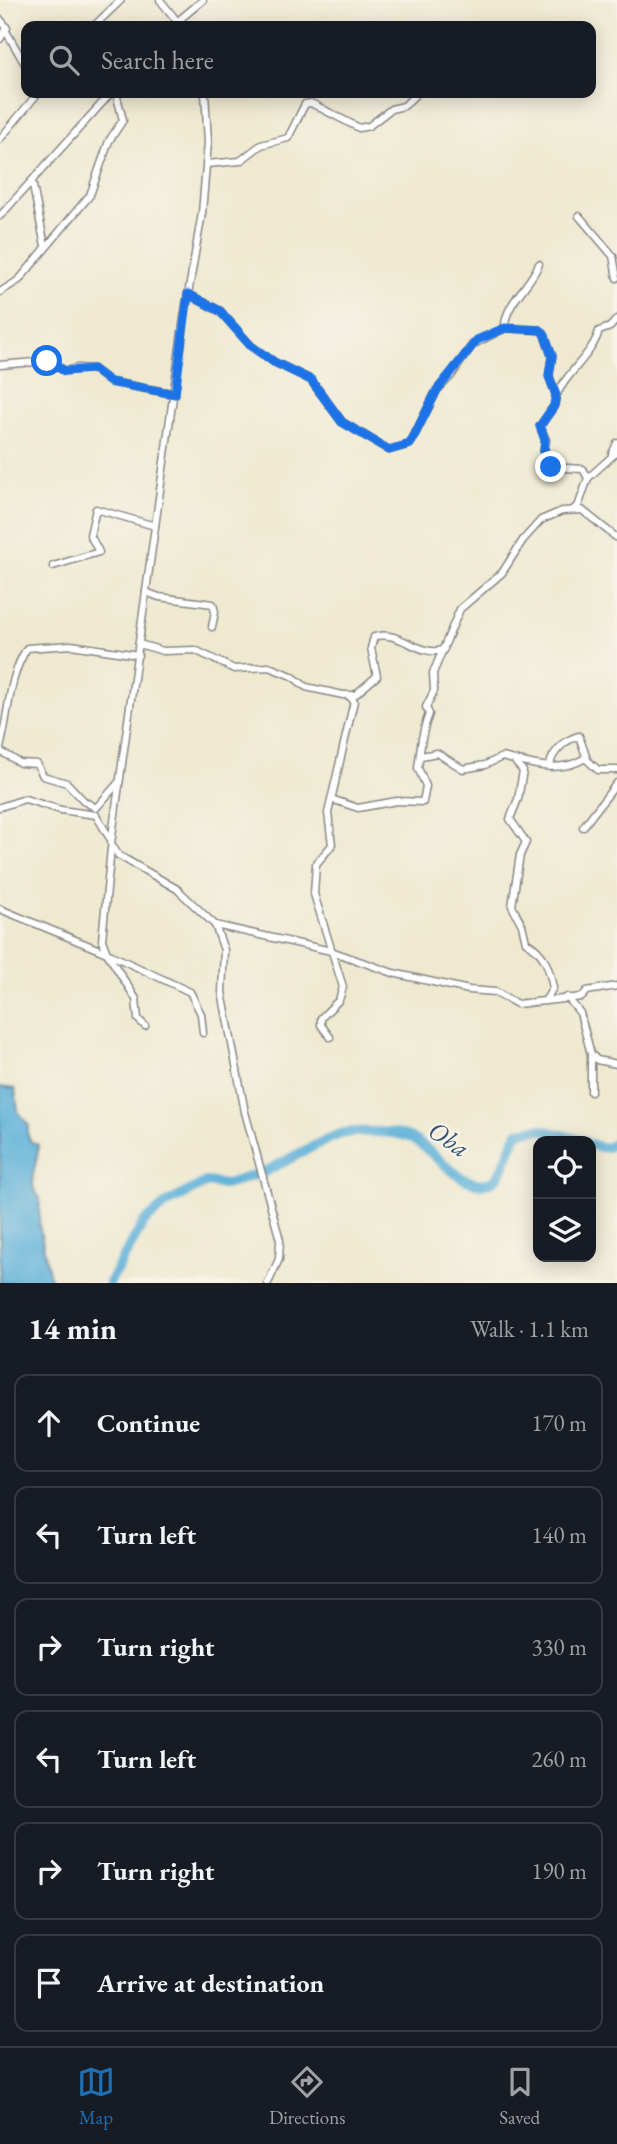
<!DOCTYPE html>
<meta charset="utf-8">
<style>
:root{--surface:#171b24;--page:#242831;--text:#f1f3f6;--muted:#9ea1a6;--line:#363941;--accent:#1f6fb2}
body{margin:0;font-family:"EB Garamond",serif;background:var(--page);color:var(--text)}
.controls{position:absolute;right:21px;bottom:21px;display:grid;overflow:hidden;border-radius:14px;box-shadow:0 4px 18px #0003}
.controls button{width:63px;height:63px;display:grid;place-items:center;padding:0;border:0;border-bottom:2px solid var(--line);background:var(--surface);color:var(--text);font:35px sans-serif}
.stop{position:absolute;width:21px;height:21px;margin:-16px;border:5px solid #1a73e8;border-radius:50%;background:#fff}
.stop.end{background:#1a73e8;border-color:#fff;box-shadow:0 2px 7px #0008}
.list{margin:0;padding:0;list-style:none}
h2{display:flex;justify-content:space-between;align-items:center;height:91px;margin:0;padding:0 28px;font-size:30px}
h2 small{font-size:23px;font-weight:400;color:var(--muted)}
.list li{display:grid;grid-template-columns:46px 1fr auto;gap:21px;align-items:center;box-sizing:border-box;height:98px;margin:0 14px 14px;padding:0 14px;border:2px solid var(--line);border-radius:14px}
.list b{display:block;font-size:26px;white-space:nowrap}
.list em{font-size:23px;font-style:normal;color:var(--muted)}
.icon{flex:none;width:38px;height:38px;fill:none;stroke:currentColor;stroke-width:2;stroke-linecap:round;stroke-linejoin:round}
.map{position:relative;flex:none;width:617px;height:1283px;overflow:hidden}
.search{position:absolute;background:var(--surface);box-shadow:0 4px 18px #0003;left:21px;right:21px;top:21px;height:77px;display:flex;align-items:center;gap:18px;box-sizing:border-box;padding:0 24px;border-radius:14px;color:var(--muted);font-size:26px}
.sheet{height:763px;background:var(--surface)}
nav{display:flex;justify-content:space-around;align-items:center;box-sizing:border-box;height:98px;border-top:2px solid var(--line);background:var(--surface);font-size:19px;color:var(--muted)}
nav a{display:grid;justify-items:center;gap:4px}
nav .on{color:var(--accent)}
.map>svg:first-child{display:block}
.water{fill:#5db1d9;stroke:#406a8a;stroke-width:2}
.lines{fill:none;stroke-linecap:round;stroke-linejoin:round}
.river{stroke:#5db1d9;stroke-width:10}
.street-casing{stroke:#888686;stroke-width:9}
.street{stroke:#fff;stroke-width:6}
.route{stroke:#1a73e8;stroke-width:9}
.labels{text-anchor:middle;dominant-baseline:central;stroke-width:5;stroke-linejoin:round;paint-order:stroke}
.water-label{font-size:26px;font-style:italic;fill:#375472;stroke:#f7f3e8}
</style>
<div class="map">
<svg width="617" height="1283" viewBox="0 0 617 1283">
<rect width="100%" height="100%" fill="#f7f3e8"/>
<filter id="ink" filterUnits="userSpaceOnUse"><feTurbulence type="fractalNoise" baseFrequency=".0143" numOctaves="2"/><feDisplacementMap in="SourceGraphic" scale="14" xChannelSelector="R" yChannelSelector="G"/><feConvolveMatrix kernelMatrix="1 2 1 2 8 2 1 2 1" color-interpolation-filters="sRGB"/></filter>
<filter id="wash" filterUnits="userSpaceOnUse"><feTurbulence type="fractalNoise" baseFrequency=".00686" numOctaves="4" result="noise"/><feDisplacementMap in="SourceGraphic" scale="28" xChannelSelector="R" yChannelSelector="G"/><feGaussianBlur stdDeviation="1.57" result="paint"/><feColorMatrix in="noise" values="0 0 0 0 0 0 0 0 0 0 0 0 0 0 0 0 0 1.4 0 .05"/><feComposite in="paint" operator="in"/></filter>
<g filter="url(#wash)">
<rect width="100%" height="100%" fill="#efe9d0"/>
<path class="water" d="M 0,1087 L 15,1089 L 18,1111 L 29,1126 L 27,1134 L 31,1142 L 38,1145 C 39,1165 24,1180 40,1198 L 39,1225 L 51,1283 L 0,1283 Z"/>
<g class="lines">
<g class="river">
<path d="M 591,1144 C 601,1149 609,1149 617,1141"/>
<path d="M 264,1172 C 279,1165 335,1133 345,1133 C 360,1131 396,1131 409,1137 C 434,1148 461,1193 491,1182 C 503,1178 510,1145 518,1132 L 539,1129 L 584,1141"/>
<polyline points="109,1283 144,1222 166,1204 206,1182 225,1185 260,1173"/>
</g>
</g>
</g>
<g filter="url(#ink)">
<g class="lines">
<g class="street-casing">
<g id="street">
<polyline points="160,0 181,26"/>
<polyline points="0,19 7,28 0,39"/>
<polyline points="94,26 121,0"/>
<polyline points="172,26 203,0"/>
<polyline points="7,33 26,66"/>
<polyline points="205,93 208,142 202,213 184,318 111,843 118,855 177,889 215,925 224,950 222,992 245,1112 280,1240 279,1259 268,1283"/>
<polyline points="0,139 38,93"/>
<polyline points="207,164 240,161 261,145 288,138 305,104 311,103 359,128 369,126 391,109 404,106 417,93"/>
<polyline points="32,181 45,246"/>
<polyline points="0,216 111,93"/>
<polyline points="579,216 613,256 617,278"/>
<polyline points="0,292 19,280 90,195 109,141 123,120 116,93"/>
<polyline points="188,294 220,311 251,346 274,362 311,380 342,422 389,450 410,444 437,390 451,376 472,345 505,328 540,330 544,333 552,356 549,376 556,395 554,406 540,426 546,440 543,458 551,467 583,469 588,478 579,504 573,510"/>
<path d="M 505,328 C 504,304 531,285 539,264"/>
<polyline points="0,365 47,361 65,371 77,368 93,369 110,382 175,394"/>
<path d="M 557,394 C 568,371 592,355 599,331 L 610,327 L 617,319"/>
<polyline points="612,454 617,443"/>
<polyline points="588,478 617,452"/>
<polyline points="53,566 99,552 90,535 96,509 155,526"/>
<polyline points="146,592 159,597 213,604 215,612 212,627"/>
<path d="M 139,644 L 163,651 L 195,650 L 234,669 L 269,667 L 292,676 L 306,687 L 343,695 L 355,695 L 377,676 L 371,648 L 374,637 C 398,628 423,660 444,649"/>
<path d="M 0,748 C 9,714 8,678 27,648 L 71,645 L 138,655"/>
<polyline points="0,751 20,763 37,764 43,776 67,783 84,801 96,808 119,782"/>
<path d="M 421,756 L 437,753 L 463,769 L 485,765 L 502,757 C 528,763 559,775 585,758 L 598,770 L 617,770"/>
<path d="M 516,763 L 523,771 L 518,799 L 510,819 L 526,842 L 520,855 L 512,906 L 522,925 L 526,942 C 545,953 549,967 553,988 L 545,1001"/>
<path d="M 550,765 C 552,752 566,739 579,736 L 587,759"/>
<path d="M 331,799 L 358,808 L 397,801 L 423,802 L 426,786 L 418,768 C 421,747 421,734 429,714 L 426,707 L 434,691 L 433,673 L 460,609 L 502,573 L 523,540 L 541,520 L 562,511 L 582,510 L 617,538"/>
<polyline points="0,807 25,799 61,810 96,815 109,837"/>
<polyline points="583,827 617,783"/>
<polyline points="111,848 102,940 107,953 190,992 201,1014 203,1033"/>
<polyline points="0,909 107,953 136,999 138,1019 145,1026"/>
<polyline points="215,925 331,951 393,973 469,990 496,992 517,1004 582,997 587,991 617,986"/>
<polyline points="567,997 580,1013 591,1054 591,1092"/>
<polyline points="330,1037 321,1025 321,1018 339,1000 343,987 314,894 316,864 332,845 328,813 354,701 349,696"/>
<polyline points="591,1054 597,1060 617,1064"/>
</g>
</g>
<use href="#street" class="street"/>
</g>
</g>
<g class="lines" filter="url(#ink)">
<polyline class="route" points="47,361 65,371 93,369 110,382 175,394 188,294 220,311 251,346 274,362 311,380 342,422 389,450 410,444 437,390 477,340 505,328 540,330 544,333 552,356 549,376 556,395 554,406 540,426 545,440 543,458 551,467"/>
</g>
<g class="labels">
<g class="water-label">
<text transform="translate(449 1139) rotate(34)">Oba</text>
</g>
</g>
</svg>
<div class="controls">
<button><svg class="icon" aria-label="locate" viewBox="0 0 24 24"><circle cx="12" cy="12" r="6"/><path d="M12 2v4M12 18v4M2 12h4M18 12h4"/></svg></button>
<button><svg class="icon" aria-label="layers" viewBox="0 0 24 24"><path d="M12 4l9 5-9 5-9-5zM3 14l9 5 9-5"/></svg></button>
</div>
<div class="stop" style="left:47px;top:361px"></div>
<div class="stop end" style="left:551px;top:467px"></div>
<div class="search"><svg class="icon" aria-label="search" viewBox="0 0 24 24"><circle cx="10" cy="10" r="6"/><path d="M15 15l6 6"/></svg>Search here</div>
</div>
<section class="sheet">
<h2>14 min<small>Walk · 1.1 km</small></h2>
<ul class="list">
<li><svg class="icon" aria-label="ahead" viewBox="0 0 24 24"><path d="M12 20V5M6 11l6-6 6 6"/></svg><div><b>Continue</b></div><em>170 m</em></li>
<li><svg class="icon" aria-label="left" viewBox="0 0 24 24"><path d="M17 20v-9H6M10 6l-5 5 5 5"/></svg><div><b>Turn left</b></div><em>140 m</em></li>
<li><svg class="icon" aria-label="right" viewBox="0 0 24 24"><path d="M7 20v-9h11M14 6l5 5-5 5"/></svg><div><b>Turn right</b></div><em>330 m</em></li>
<li><svg class="icon" aria-label="left" viewBox="0 0 24 24"><path d="M17 20v-9H6M10 6l-5 5 5 5"/></svg><div><b>Turn left</b></div><em>260 m</em></li>
<li><svg class="icon" aria-label="right" viewBox="0 0 24 24"><path d="M7 20v-9h11M14 6l5 5-5 5"/></svg><div><b>Turn right</b></div><em>190 m</em></li>
<li><svg class="icon" aria-label="arrive" viewBox="0 0 24 24"><path d="M6 21V4h12l-3 4 3 4H6"/></svg><div><b>Arrive at destination</b></div></li>
</ul>
</section>
<nav>
<a class="on"><svg class="icon" aria-label="map" viewBox="0 0 24 24"><path d="M3 6l6-2 6 2 6-2v14l-6 2-6-2-6 2zM9 4v14M15 6v14"/></svg>Map</a>
<a><svg class="icon" aria-label="directions" viewBox="0 0 24 24"><path d="M12 3l9 9-9 9-9-9zM9 14v-3h6M13 9l2 2-2 2"/></svg>Directions</a>
<a><svg class="icon" aria-label="saved" viewBox="0 0 24 24"><path d="M7 4h10v16l-5-4-5 4z"/></svg>Saved</a>
</nav>
